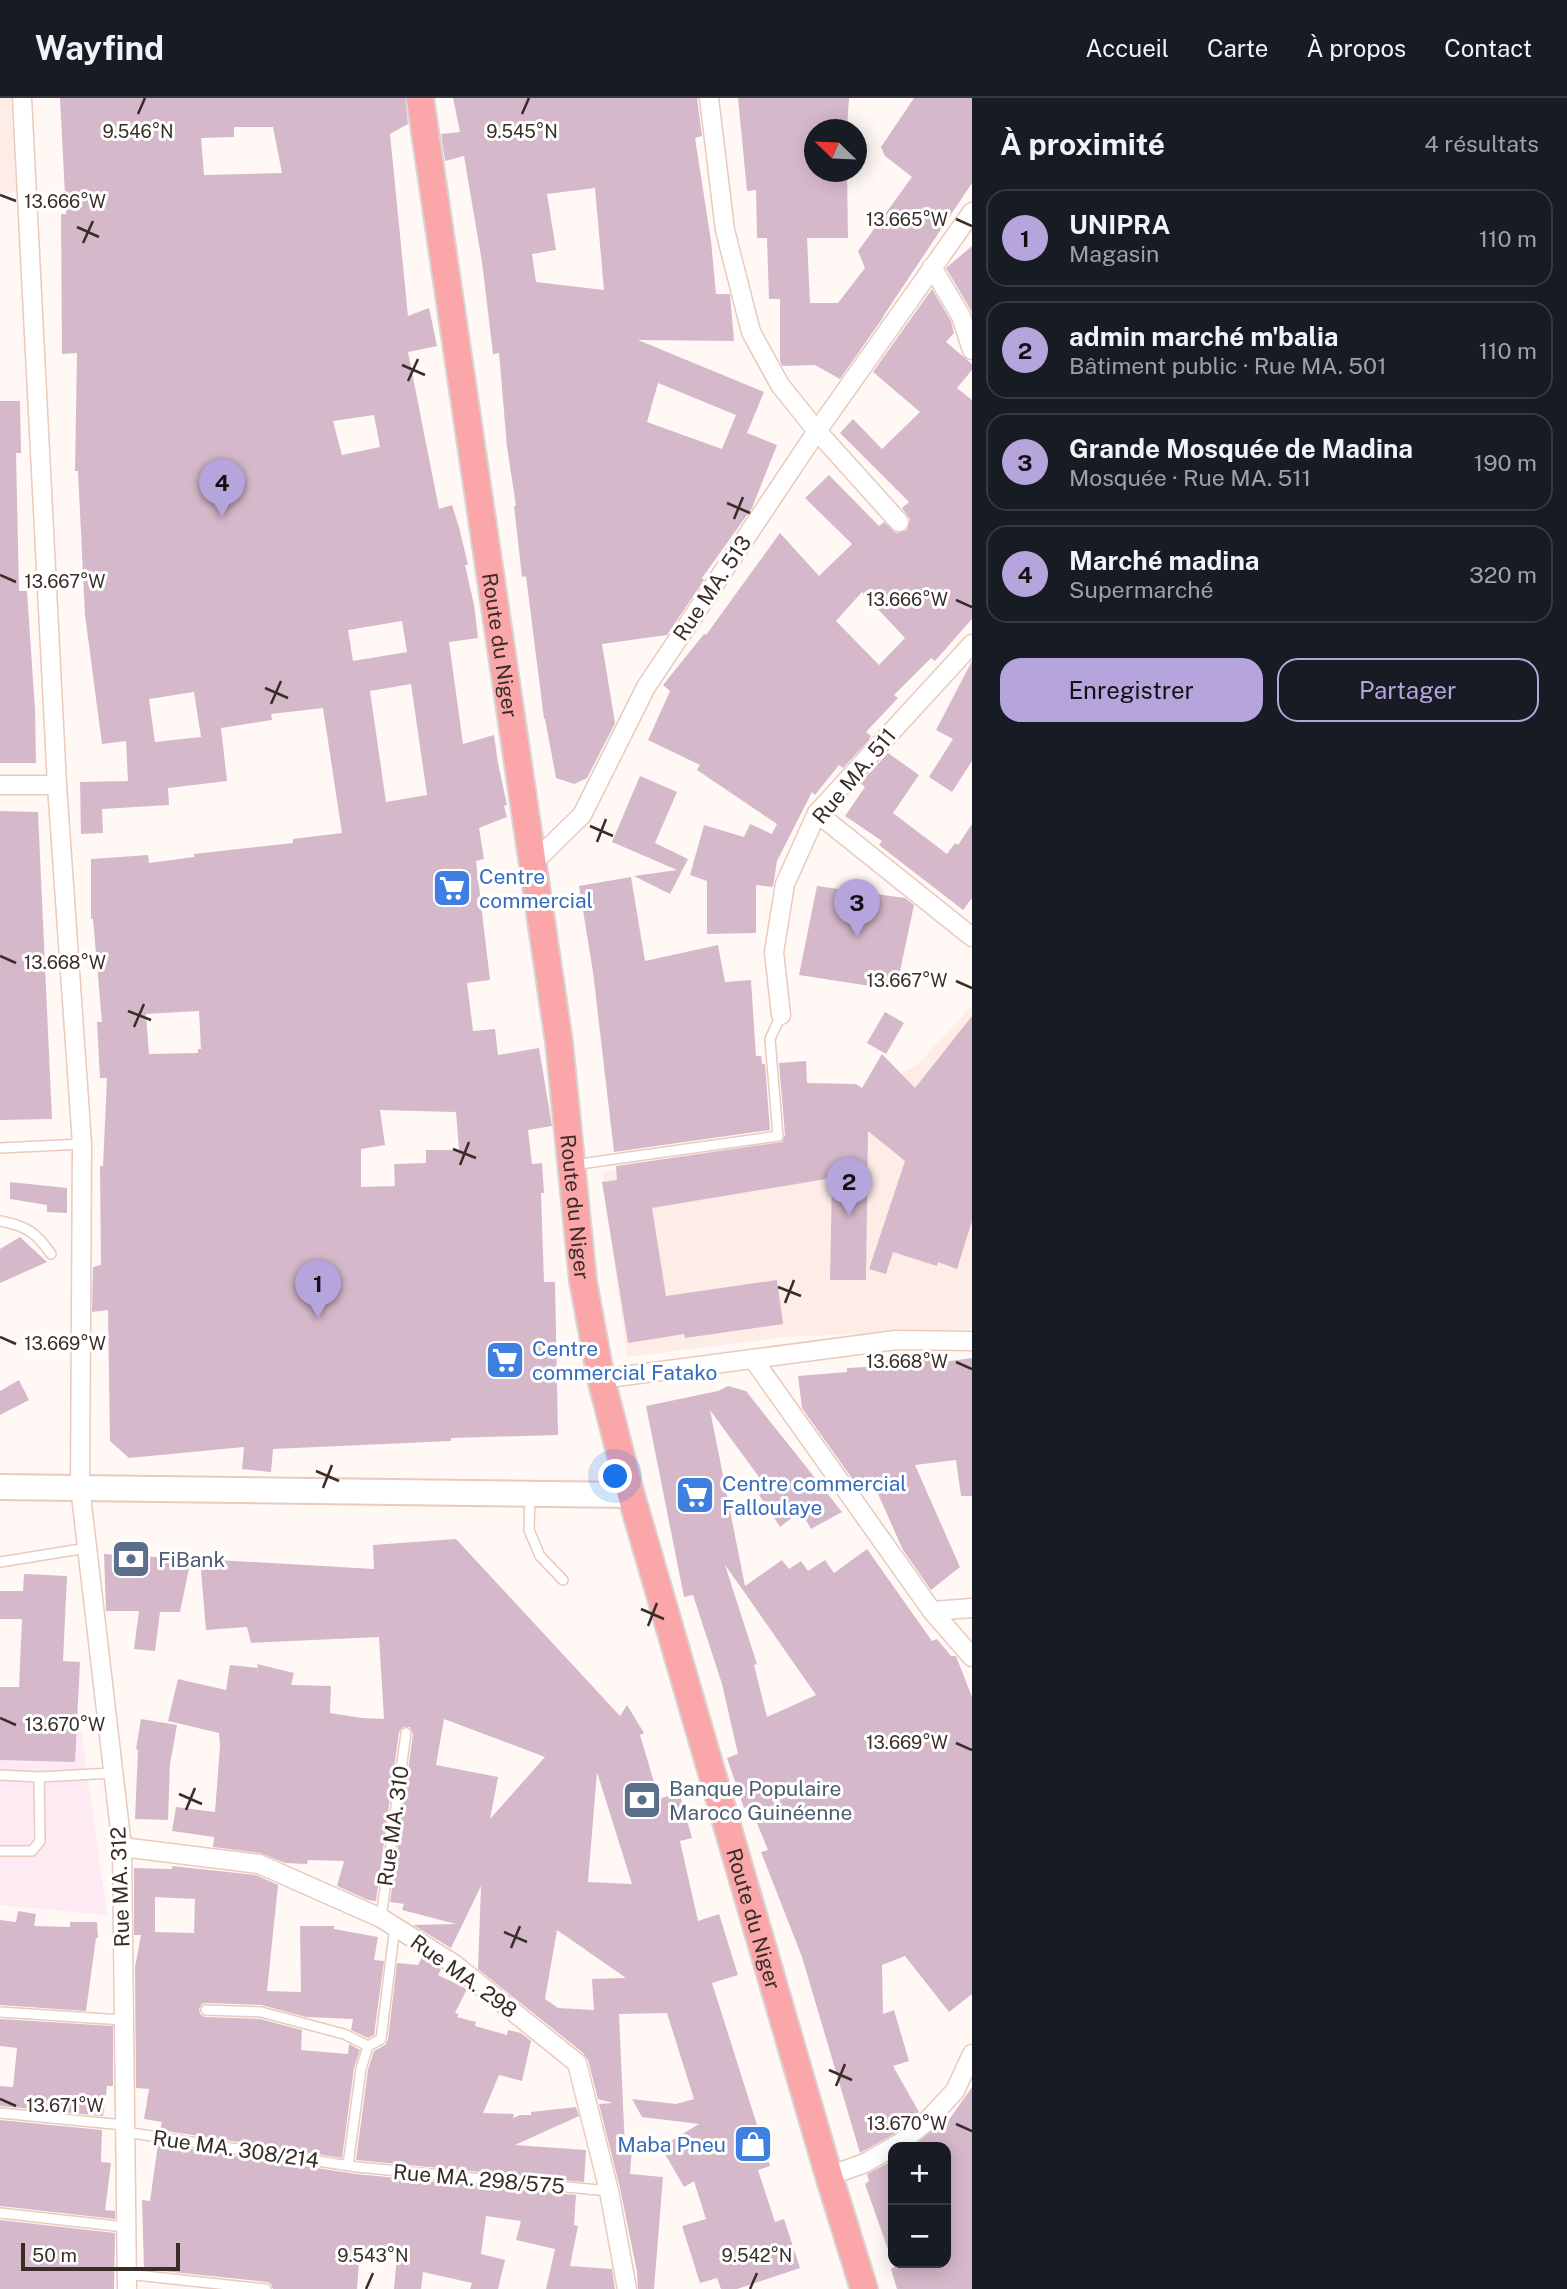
<!DOCTYPE html>
<html lang="fr">
<meta charset="utf-8">
<style>
:root{--surface:#171b24;--page:#242831;--text:#f1f3f6;--muted:#9ea1a6;--line:#363941;--accent:#b5a5dc}
body{margin:0;font-family:"Public Sans",sans-serif;background:var(--page);color:var(--text)}
.controls{position:absolute;right:21px;bottom:21px;display:grid;overflow:hidden;border-radius:14px;box-shadow:0 4px 18px #0003}
.controls button{width:63px;height:63px;display:grid;place-items:center;padding:0;border:0;border-bottom:2px solid var(--line);background:var(--surface);color:var(--text);font:35px sans-serif}
.compass{position:absolute;left:804px;top:21px;width:63px;height:63px;border-radius:50%;background:var(--surface);box-shadow:0 4px 18px #0003;rotate:293deg}
.scale{position:absolute;left:21px;bottom:18px;width:159px;box-sizing:border-box;padding-left:7px;border:4px solid #392d27;border-top:0;font-size:19px;line-height:24px;white-space:nowrap;color:#392d27;-webkit-text-stroke:5px #fff;paint-order:stroke}
.you{position:absolute;left:616px;top:1379px;width:24px;height:24px;margin:-18px;border:5px solid #fff;border-radius:50%;background:#1a73e8;box-shadow:0 0 0 10px #1a73e833}
.badge{display:grid;place-items:center;width:46px;height:46px;border-radius:50%;background:var(--accent);color:#111;font-size:23px;font-weight:700}
.pin{position:absolute;translate:-50% -58px;filter:drop-shadow(0 2px 4px #0008)}
.pin::after{content:'';position:absolute;top:37px;width:24px;height:21px;background:inherit;clip-path:polygon(0 0,100% 0,50% 100%)}
.list{margin:0;padding:0;list-style:none}
h2{display:flex;justify-content:space-between;align-items:center;height:91px;margin:0;padding:0 28px;font-size:30px}
h2 small{font-size:23px;font-weight:400;color:var(--muted)}
.list li{display:grid;grid-template-columns:46px 1fr auto;gap:21px;align-items:center;box-sizing:border-box;height:98px;margin:0 14px 14px;padding:0 14px;border:2px solid var(--line);border-radius:21px}
.list b{display:block;font-size:26px;white-space:nowrap}
.list p{margin:0;font-size:23px;white-space:nowrap;color:var(--muted)}
.list em{font-size:23px;font-style:normal;color:var(--muted)}
.actions{display:flex;gap:14px;padding:21px 28px}
.actions a{flex:1;padding:16px 0;border:2px solid var(--accent);border-radius:21px;text-align:center;font-size:24px;color:var(--accent)}
.actions .main{background:var(--accent);color:#111}
.map{position:relative;flex:none;width:972px;height:2191px;overflow:hidden}
header{display:flex;align-items:center;gap:42px;box-sizing:border-box;height:98px;padding:0 35px;background:var(--surface);border-bottom:2px solid var(--line)}
header strong{font-size:33px}
nav{display:flex;gap:38px;margin-inline-start:auto;font-size:24px}
main{display:flex}
aside{flex:1;background:var(--surface)}
.map>svg:first-child{display:block}
.built{fill:#fdede6}
.education{fill:#fdeaf3}
.building{fill:#d5b9ca;fill-rule:evenodd}
.lines{fill:none;stroke-linecap:round;stroke-linejoin:round}
.service-casing{stroke:#e9cabb;stroke-width:12}
.minor-casing{stroke:#e9cabb;stroke-width:21}
.secondary-casing{stroke:#e9cabb;stroke-width:28}
.primary-casing{stroke:#d7d5d4;stroke-width:30}
.service{stroke:#fff;stroke-width:9}
.minor{stroke:#fff;stroke-width:18}
.secondary{stroke:#fff;stroke-width:24}
.primary{stroke:#fba6a9;stroke-width:26}
.ticks{fill:none;stroke:#392d27;stroke-width:2.5}
.labels{text-anchor:middle;dominant-baseline:central;stroke-width:6;stroke-linejoin:round;paint-order:stroke}
.street-label{font-size:21px;fill:#392d27;stroke:#fff}
.shop-label{font-size:21px;fill:#366cbe;stroke:#fff;text-anchor:start}
.service-label{font-size:21px;fill:#4e5e75;stroke:#fff;text-anchor:start}
.ticks-label{font-size:18px;text-anchor:middle;fill:#392d27;stroke:#fff;stroke-width:6;stroke-linejoin:round;paint-order:stroke}
</style>
<header>
<strong>Wayfind</strong>
<nav><a>Accueil</a><a>Carte</a><a>À propos</a><a>Contact</a></nav>
</header>
<main>
<div class="map">
<svg width="972" height="2191" viewBox="0 0 972 2191">
<rect width="100%" height="100%" fill="#fff8f5"/>
<g class="built">
<polygon points="0,0 11,0 16,94 0,96"/>
<polygon points="972,907 972,1231 785,1239 627,1259 602,1075 789,1038 918,966"/>
</g>
<polygon class="education" points="0,1629 81,1631 107,1817 0,1807"/>
<g class="building">
<path d="M 60,0 L 405,0 L 408,26 L 390,36 L 408,218 L 429,210 L 437,248 L 408,254 L 439,411 L 452,407 L 459,429 L 468,467 L 465,467 L 474,507 L 478,540 L 449,544 L 463,646 L 494,637 L 498,665 L 507,707 L 504,708 L 507,719 L 479,730 L 484,761 L 476,763 L 490,882 L 467,885 L 473,933 L 495,931 L 498,957 L 539,950 L 552,1028 L 528,1032 L 532,1066 L 542,1065 L 544,1095 L 541,1095 L 544,1184 L 555,1184 L 558,1337 L 451,1340 L 451,1343 L 273,1351 L 271,1374 L 242,1371 L 244,1349 L 129,1360 L 110,1343 L 108,1212 L 92,1214 L 93,1169 L 101,1167 L 100,1068 L 103,1068 L 107,980 L 100,980 L 97,924 L 102,924 L 93,821 L 91,821 L 91,761 L 148,757 L 149,765 L 194,759 L 194,756 L 293,745 L 293,741 L 342,735 L 323,610 L 271,616 L 272,622 L 221,630 L 227,683 L 168,690 L 169,707 L 102,711 L 103,735 L 81,736 L 80,684 L 128,683 L 126,643 L 102,646 L 85,517 L 78,373 L 75,373 L 77,255 L 62,256 L 61,116 L 66,116 ZM 234,29 L 273,29 L 282,75 L 204,77 L 201,40 L 234,39 ZM 374,317 L 380,349 L 342,357 L 333,323 ZM 402,523 L 407,554 L 353,563 L 348,532 ZM 411,586 L 427,697 L 386,704 L 370,593 ZM 194,594 L 201,639 L 155,644 L 149,601 ZM 199,913 L 201,951 L 198,951 L 198,955 L 149,956 L 146,916 ZM 380,1012 L 456,1014 L 459,1052 L 426,1052 L 426,1065 L 394,1066 L 395,1088 L 361,1089 L 361,1051 L 385,1047 Z"/>
<path d="M 453,0 L 697,0 L 702,38 L 695,40 L 711,143 L 716,196 L 730,196 L 734,243 L 638,242 L 764,294 L 747,335 L 777,347 L 752,410 L 702,480 L 704,482 L 667,537 L 602,546 L 615,625 L 587,680 L 574,686 L 556,680 L 545,621 L 544,621 L 526,478 L 522,479 L 514,408 L 516,408 L 507,349 L 499,255 L 493,256 L 482,164 L 464,58 L 445,63 L 441,36 L 460,34 ZM 595,90 L 604,192 L 536,184 L 532,156 L 556,152 L 547,96 ZM 658,285 L 736,317 L 722,351 L 647,324 Z"/>
<polygon points="738,0 849,0 847,32 815,32 815,74 847,74 848,140 807,140 810,205 838,205 865,170 858,153 912,79 885,58 881,49 914,0 972,0 972,85 882,220 884,218 840,281 815,267 782,268 780,263 780,201 769,201 767,140 757,140 756,92 747,93"/>
<polygon points="972,148 972,214 946,170"/>
<path d="M 932,191 L 951,223 L 954,235 L 946,244 L 972,266 L 972,272 L 957,290 L 972,302 L 972,521 L 935,563 L 931,560 L 894,597 L 898,600 L 866,634 L 871,638 L 869,642 L 843,670 L 839,667 L 815,697 L 812,694 L 777,763 L 773,789 L 756,787 L 756,835 L 707,836 L 707,783 L 690,777 L 704,727 L 744,739 L 750,726 L 772,736 L 777,726 L 697,672 L 700,667 L 648,642 L 670,593 L 663,587 L 704,536 L 706,537 L 780,435 L 819,478 L 852,446 L 805,400 L 829,377 L 879,428 L 884,424 L 896,435 L 907,432 L 910,421 L 902,410 L 909,404 L 840,335 L 853,321 L 882,351 L 920,314 L 873,274 ZM 862,494 L 905,540 L 879,567 L 836,523 Z"/>
<polygon points="0,303 20,303 21,355 16,355 19,493 27,493 35,612 36,665 0,665"/>
<polygon points="972,563 972,663 952,694 929,679 953,641 936,632"/>
<polygon points="888,655 919,677 893,715 947,756 955,745 958,747 972,726 972,800 963,812 879,747 882,743 845,718 865,689 860,685"/>
<polygon points="640,678 677,694 655,745 688,761 670,796 634,778 677,772 612,744"/>
<polygon points="0,713 38,714 52,1021 0,1022"/>
<polygon points="631,779 645,863 718,847 725,884 751,882 756,958 761,958 762,966 765,966 770,1032 614,1054 593,874 579,788"/>
<polygon points="817,788 905,800 914,807 896,892 799,877"/>
<polygon points="885,914 904,925 886,956 867,945"/>
<polygon points="972,918 972,1123 957,1171 938,1164 937,1168 893,1154 886,1176 869,1171 905,1063 868,1033 866,1182 830,1182 832,1080 652,1110 666,1198 777,1182 783,1226 685,1240 684,1236 628,1245 602,1084 617,1082 616,1068 782,1044 785,1037 779,965 806,963 807,985 856,986 862,990 882,956 915,990"/>
<polygon points="10,1084 67,1090 67,1115 47,1114 47,1107 10,1101"/>
<polygon points="20,1139 47,1164 0,1185 0,1151"/>
<polygon points="935,1255 936,1265 972,1260 972,1398 961,1398 956,1362 915,1367 960,1469 931,1492 903,1452 874,1387 861,1393 802,1310 798,1278 847,1274 847,1270 887,1268 886,1261"/>
<polygon points="19,1282 29,1302 0,1317 0,1293"/>
<path d="M 728,1288 L 746,1293 L 842,1414 L 811,1431 L 801,1413 L 780,1429 L 759,1397 L 767,1390 L 710,1312 L 745,1488 L 782,1462 L 789,1471 L 801,1463 L 808,1473 L 825,1462 L 834,1475 L 867,1451 L 932,1543 L 937,1541 L 951,1558 L 956,1558 L 972,1599 L 972,1896 L 949,1914 L 905,1858 L 882,1867 L 883,1916 L 894,1912 L 909,1963 L 893,1968 L 919,2014 L 894,2036 L 860,2055 L 802,1859 L 761,1754 L 768,1752 L 750,1708 L 744,1710 L 727,1660 L 738,1656 L 722,1586 L 693,1497 L 684,1499 L 646,1308 L 718,1293 ZM 725,1467 L 747,1498 L 816,1597 L 767,1619 L 754,1567 L 757,1566 Z"/>
<path d="M 456,1441 L 620,1618 L 627,1607 L 644,1635 L 640,1637 L 659,1701 L 679,1694 L 692,1740 L 680,1743 L 698,1823 L 719,1816 L 738,1877 L 712,1885 L 770,2068 L 758,2072 L 775,2124 L 784,2121 L 800,2170 L 737,2191 L 721,2191 L 717,2180 L 700,2185 L 682,2128 L 706,2121 L 694,2083 L 684,2089 L 661,2049 L 699,2026 L 642,2019 L 632,2001 L 676,2006 L 694,2001 L 667,1915 L 619,1916 L 625,2050 L 632,2050 L 630,2076 L 663,2079 L 654,2191 L 638,2191 L 637,2174 L 620,2090 L 599,2006 L 613,2005 L 598,2001 L 588,1962 L 582,1954 L 478,1871 L 481,1788 L 451,1850 L 413,1827 L 456,1826 L 402,1812 L 404,1806 L 390,1804 L 413,1636 L 410,1629 L 403,1629 L 399,1634 L 376,1803 L 368,1802 L 337,1788 L 344,1763 L 308,1762 L 307,1766 L 285,1765 L 260,1755 L 213,1749 L 214,1739 L 172,1733 L 176,1709 L 215,1714 L 220,1648 L 219,1635 L 168,1623 L 178,1581 L 226,1592 L 230,1567 L 258,1570 L 257,1566 L 294,1575 L 291,1587 L 331,1588 L 330,1615 L 362,1620 L 384,1621 L 379,1539 L 251,1545 L 247,1529 L 206,1532 L 200,1461 L 374,1471 L 373,1447 ZM 444,1621 L 545,1659 L 490,1721 L 498,1679 L 436,1667 ZM 597,1674 L 632,1786 L 588,1784 ZM 557,1832 L 626,1880 L 592,1881 L 594,1912 L 558,1910 L 545,1901 Z"/>
<polygon points="104,1456 191,1461 180,1514 160,1514 155,1553 134,1551 139,1513 106,1513"/>
<polygon points="24,1476 67,1478 63,1563 80,1564 75,1664 0,1662 0,1589 19,1589 22,1521 0,1521 0,1493 23,1493"/>
<polygon points="141,1621 177,1627 170,1666 168,1722 135,1721 138,1652 136,1651"/>
<path d="M 172,1768 L 256,1777 L 278,1787 L 267,1893 L 301,1894 L 300,1828 L 334,1828 L 334,1831 L 378,1839 L 374,1862 L 384,1863 L 374,1937 L 368,1940 L 351,1932 L 353,1921 L 306,1919 L 261,1907 L 206,1905 L 202,1906 L 199,1911 L 200,1916 L 205,1919 L 260,1921 L 302,1932 L 301,1952 L 348,1956 L 349,1946 L 360,1952 L 354,1970 L 342,2060 L 160,2032 L 162,2024 L 144,2021 L 149,1991 L 136,1990 L 135,1869 L 141,1837 L 134,1837 L 134,1770 L 172,1771 ZM 155,1799 L 195,1801 L 194,1835 L 155,1834 Z"/>
<polygon points="18,1813 36,1816 34,1828 70,1829 70,1824 97,1824 98,1840 96,1840 86,1913 0,1907 0,1822 16,1824"/>
<polygon points="422,1859 441,1871 438,1877 467,1891 455,1915 459,1916 457,1919 476,1924 475,1928 507,1937 508,1932 521,1935 531,1943 522,1983 499,1977 483,2015 514,2016 513,2020 520,2017 531,2017 531,2014 576,2009 579,2018 515,2047 586,2052 584,2084 356,2062 368,1972 374,1953 385,1947 388,1942 397,1865 418,1867"/>
<polygon points="0,1921 113,1928 113,1988 107,1988 103,2018 0,2008 0,1988 13,1989 17,1950 0,1948"/>
<polygon points="972,1989 972,2191 897,2191 891,2171 901,2165 946,2165 946,2049 913,2049 942,2023 946,2026"/>
<polygon points="0,2022 102,2032 101,2064 111,2065 105,2112 115,2113 115,2121 0,2108"/>
<polygon points="158,2046 356,2076 576,2097 574,2127 578,2128 570,2168 612,2171 615,2191 546,2191 555,2151 516,2142 521,2123 486,2118 481,2156 505,2162 498,2191 470,2191 472,2185 423,2174 421,2191 394,2191 397,2156 360,2153 357,2191 273,2191 271,2186 267,2184 144,2171 142,2102 150,2103"/>
<polygon points="888,2065 893,2078 893,2160 891,2160 865,2086 869,2083 867,2076"/>
<polygon points="0,2122 115,2135 114,2191 0,2191"/>
</g>
<g class="lines">
<g class="service-casing">
<g id="service">
<polyline points="0,1050 82,1046"/>
<polyline points="573,1067 778,1038 770,941 781,917"/>
<path d="M 0,1123 C 26,1128 36,1134 51,1156"/>
<polyline points="530,1398 529,1432 540,1458 563,1482"/>
<polyline points="0,1464 87,1450"/>
<polyline points="0,1677 39,1679 113,1675"/>
<polyline points="0,1753 32,1753 40,1743 39,1679"/>
<polyline points="381,1820 406,1635"/>
<polyline points="206,1912 261,1914 344,1936 368,1948"/>
<polyline points="0,1914 123,1922"/>
<polyline points="0,2015 124,2027"/>
<polyline points="125,2034 357,2069 609,2093"/>
<polyline points="348,2067 361,1971 368,1948 381,1941 395,1828"/>
<polyline points="0,2115 125,2129"/>
<polyline points="126,2176 266,2191"/>
</g>
</g>
<g class="minor-casing">
<g id="minor">
<polyline points="22,0 57,687 82,1046 80,1389 122,1749 127,2191"/>
<polyline points="709,0 725,132 751,234 780,287 817,333 899,424"/>
<polyline points="932,169 961,218 972,252"/>
<polyline points="0,687 57,687"/>
<polyline points="817,715 972,839"/>
<polyline points="533,765 582,717 646,589 817,333 972,114"/>
<polyline points="781,917 774,854 785,786 817,715 972,546"/>
<polyline points="753,1261 932,1513 972,1559"/>
<polyline points="601,1281 896,1242 972,1243"/>
<polyline points="932,1513 972,1510"/>
<polyline points="122,1749 259,1766 381,1820 454,1866 577,1965 609,2093 627,2191"/>
<polyline points="829,2078 865,2065 900,2045 925,2025 955,1993 972,1956"/>
</g>
</g>
<g class="secondary-casing">
<polyline id="secondary" points="0,1389 631,1397"/>
</g>
<g class="primary-casing">
<g id="primary">
<path id="s1" d="M 420,0 L 559,944 L 583,1183 L 601,1281 L 631,1397 L 829,2078 L 864,2191"/>
</g>
</g>
<use href="#service" class="service"/>
<use href="#minor" class="minor"/>
<use href="#secondary" class="secondary"/>
<use href="#primary" class="primary"/>
</g>
<path class="ticks" d="M 138,16 L 145,0M 522,16 L 529,0M 0,97 L 16,103M 956,121 L 972,128M 77,129 L 99,139M 83,145 L 93,123M 402,267 L 425,277M 408,283 L 418,261M 727,405 L 750,415M 734,421 L 743,399M 0,477 L 16,484M 956,502 L 972,509M 265,590 L 288,600M 271,606 L 281,583M 590,728 L 613,738M 597,744 L 606,721M 0,858 L 16,865M 956,883 L 972,890M 128,913 L 151,922M 134,929 L 144,906M 453,1051 L 476,1060M 460,1067 L 469,1044M 778,1189 L 801,1198M 785,1205 L 794,1182M 0,1239 L 16,1246M 956,1264 L 972,1271M 316,1373 L 339,1383M 323,1390 L 332,1367M 641,1511 L 664,1521M 648,1528 L 657,1505M 0,1620 L 16,1627M 956,1645 L 972,1652M 179,1696 L 202,1706M 186,1712 L 195,1690M 504,1834 L 527,1844M 511,1850 L 520,1828M 829,1972 L 852,1982M 836,1988 L 845,1966M 0,2001 L 16,2008M 956,2026 L 972,2033M 366,2191 L 373,2175M 750,2191 L 757,2175"/>
<defs>
<g id="supermarket-square" transform="scale(2.0125)"><rect x="-9" y="-9" width="18" height="18" rx="4" fill="#3f7fe0" stroke="#fff"/><path d="M-6-5.5h2.5l.6 2H6L4.5 2H-2.5L-4.4-4H-6ZM-1.5 3.2a1.3 1.3 0 1 0 .1 0ZM3 3.2a1.3 1.3 0 1 0 .1 0Z" fill="#fff"/></g>
<g id="bank-square" transform="scale(2.0125)"><rect x="-9" y="-9" width="18" height="18" rx="4" fill="#5c6f8a" stroke="#fff"/><path d="M-6-4H6V4H-6ZM0-2.3a2.3 2.3 0 1 0 0 4.6a2.3 2.3 0 1 0 0-4.6Z" fill="#fff"/></g>
<g id="shop-square" transform="scale(2.0125)"><rect x="-9" y="-9" width="18" height="18" rx="4" fill="#3f7fe0" stroke="#fff"/><path d="M-5-2.5h2.3a2.7 3.5 0 0 1 5.4 0H5L5.5 6h-11ZM-1.5-2.5h3a1.5 2.3 0 0 0-3 0Z" fill="#fff"/></g>
</defs>
<g fill-rule="evenodd">
<use href="#supermarket-square" x="452" y="790"/>
<use href="#supermarket-square" x="505" y="1262"/>
<use href="#supermarket-square" x="695" y="1397"/>
<use href="#bank-square" x="131" y="1461"/>
<use href="#bank-square" x="642" y="1702"/>
<use href="#shop-square" x="753" y="2046"/>
</g>
<g class="labels">
<g class="street-label">
<text transform="translate(712 490) rotate(-56)">Rue MA. 513</text>
<text stroke="none"><textPath href="#s1" startOffset="553">Route du Niger</textPath></text>
<text transform="translate(854 678) rotate(-50)">Rue MA. 511</text>
<text stroke="none"><textPath href="#s1" startOffset="1120">Route du Niger</textPath></text>
<text transform="translate(393 1728) rotate(-82)">Rue MA. 310</text>
<text transform="translate(120 1789) rotate(-92)">Rue MA. 312</text>
<text stroke="none"><textPath href="#s1" startOffset="1855">Route du Niger</textPath></text>
<text transform="translate(464 1878) rotate(36)">Rue MA. 298</text>
<text transform="translate(236 2051) rotate(8)">Rue MA. 308/214</text>
<text transform="translate(479 2081) rotate(5)">Rue MA. 298/575</text>
</g>
<g class="shop-label">
<text x="479" y="778">Centre<tspan x="479" dy="24">commercial</tspan></text>
<text x="532" y="1250">Centre<tspan x="532" dy="24">commercial Fatako</tspan></text>
<text x="722" y="1385">Centre commercial<tspan x="722" dy="24">Falloulaye</tspan></text>
<text x="726" y="2046" text-anchor="end">Maba Pneu</text>
</g>
<g class="service-label">
<text x="158" y="1461">FiBank</text>
<text x="669" y="1690">Banque Populaire<tspan x="669" dy="24">Maroco Guinéenne</tspan></text>
</g>
</g>
<g class="ticks-label">
<text x="522" y="40">9.545°N</text>
<text x="138" y="40">9.546°N</text>
<text x="65" y="110">13.666°W</text>
<text x="907" y="128">13.665°W</text>
<text x="65" y="490">13.667°W</text>
<text x="907" y="508">13.666°W</text>
<text x="65" y="871">13.668°W</text>
<text x="907" y="889">13.667°W</text>
<text x="65" y="1252">13.669°W</text>
<text x="907" y="1270">13.668°W</text>
<text x="65" y="1633">13.670°W</text>
<text x="907" y="1651">13.669°W</text>
<text x="65" y="2014">13.671°W</text>
<text x="907" y="2032">13.670°W</text>
<text x="373" y="2164">9.543°N</text>
<text x="757" y="2164">9.542°N</text>
</g>
</svg>
<div class="controls">
<button>+</button>
<button>−</button>
</div>
<svg class="compass" viewBox="-18 -18 36 36"><path d="M0-13l5 13h-10z" fill="#e53935"/><path d="M0 13l5-13h-10z" fill="#9ea1a6"/></svg>
<div class="scale">50 m</div>
<div class="you"></div>
<div class="pin badge" style="left:318px;top:1220px">1</div>
<div class="pin badge" style="left:849px;top:1118px">2</div>
<div class="pin badge" style="left:857px;top:839px">3</div>
<div class="pin badge" style="left:222px;top:419px">4</div>
</div>
<aside>
<h2>À proximité<small>4 résultats</small></h2>
<ul class="list">
<li><span class="badge">1</span><div><b>UNIPRA</b><p>Magasin</p></div><em>110 m</em></li>
<li><span class="badge">2</span><div><b>admin marché m'balia</b><p>Bâtiment public · Rue MA. 501</p></div><em>110 m</em></li>
<li><span class="badge">3</span><div><b>Grande Mosquée de Madina</b><p>Mosquée · Rue MA. 511</p></div><em>190 m</em></li>
<li><span class="badge">4</span><div><b>Marché madina</b><p>Supermarché</p></div><em>320 m</em></li>
</ul>
<div class="actions"><a class="main">Enregistrer</a><a>Partager</a></div>
</aside>
</main>
